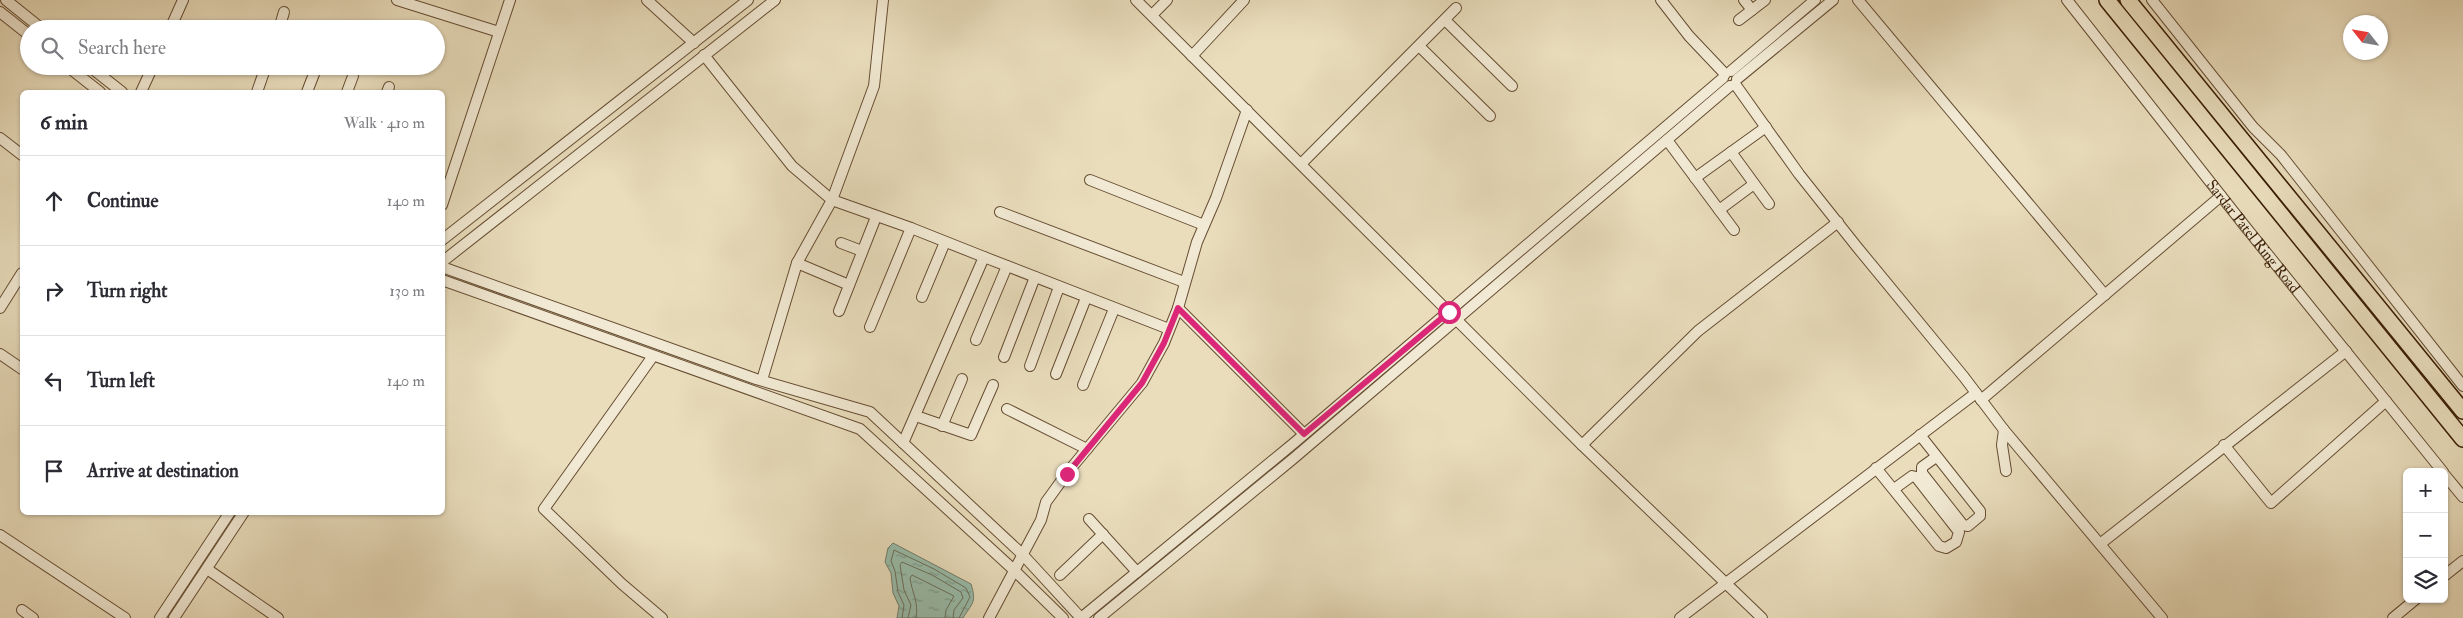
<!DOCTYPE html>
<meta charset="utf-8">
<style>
:root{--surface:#fff;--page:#f2f2f3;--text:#2b2b33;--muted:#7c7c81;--line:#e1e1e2}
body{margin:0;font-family:"IM FELL Double Pica",serif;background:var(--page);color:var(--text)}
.controls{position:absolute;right:15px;bottom:15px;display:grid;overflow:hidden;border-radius:8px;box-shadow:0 1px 4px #0004}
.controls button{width:45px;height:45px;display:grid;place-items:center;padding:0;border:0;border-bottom:1px solid var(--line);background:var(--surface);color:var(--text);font:25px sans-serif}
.compass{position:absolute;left:2343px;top:15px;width:45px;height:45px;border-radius:50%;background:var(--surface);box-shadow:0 1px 4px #0004;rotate:301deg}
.stop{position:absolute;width:15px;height:15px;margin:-11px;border:4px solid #db2777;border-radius:50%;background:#fff}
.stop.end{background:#db2777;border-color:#fff;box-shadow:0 1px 5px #0008}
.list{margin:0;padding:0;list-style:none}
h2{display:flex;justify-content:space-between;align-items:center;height:65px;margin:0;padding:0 20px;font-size:21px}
h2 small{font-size:16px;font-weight:400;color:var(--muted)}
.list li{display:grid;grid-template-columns:32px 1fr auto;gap:15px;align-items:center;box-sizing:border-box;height:90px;padding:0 20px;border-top:1px solid var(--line)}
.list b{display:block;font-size:19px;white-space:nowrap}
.list em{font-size:16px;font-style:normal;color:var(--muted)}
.icon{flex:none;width:28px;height:28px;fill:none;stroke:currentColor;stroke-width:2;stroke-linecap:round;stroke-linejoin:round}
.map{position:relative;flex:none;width:2463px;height:618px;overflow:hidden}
.search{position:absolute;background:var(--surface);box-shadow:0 1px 4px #0004;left:20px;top:20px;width:425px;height:55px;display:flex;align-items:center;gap:12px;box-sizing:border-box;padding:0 18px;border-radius:28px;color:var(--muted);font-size:19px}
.panel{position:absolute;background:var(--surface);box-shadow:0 1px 4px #0004;left:20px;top:90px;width:425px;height:425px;border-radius:8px}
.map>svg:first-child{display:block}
.water{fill:url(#water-ripples);stroke:#727d69}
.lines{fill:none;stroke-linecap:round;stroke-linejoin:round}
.shore{stroke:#696d58;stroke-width:1}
.minor-casing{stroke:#664d32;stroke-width:12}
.highway-casing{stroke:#3a1d04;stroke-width:18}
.minor{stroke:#f1e9d3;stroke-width:10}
.highway{stroke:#e9ddbc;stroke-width:15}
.route{stroke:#db2777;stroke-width:6}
.labels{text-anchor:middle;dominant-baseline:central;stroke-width:4.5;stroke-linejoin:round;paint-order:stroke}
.street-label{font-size:15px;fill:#3a1d04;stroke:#f1e9d3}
</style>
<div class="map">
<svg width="2463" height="618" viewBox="0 0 2463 618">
<defs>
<pattern id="water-ripples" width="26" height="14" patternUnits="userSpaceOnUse" patternTransform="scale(1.25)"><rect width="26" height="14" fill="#98bdac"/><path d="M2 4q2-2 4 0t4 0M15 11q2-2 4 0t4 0" fill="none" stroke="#7d998a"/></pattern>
</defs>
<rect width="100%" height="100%" fill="#e9ddbc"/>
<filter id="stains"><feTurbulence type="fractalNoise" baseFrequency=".004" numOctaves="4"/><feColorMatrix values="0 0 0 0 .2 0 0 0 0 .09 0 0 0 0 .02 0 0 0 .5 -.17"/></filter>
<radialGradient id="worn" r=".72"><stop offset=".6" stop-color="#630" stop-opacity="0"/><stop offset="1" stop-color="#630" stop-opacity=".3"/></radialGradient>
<path class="water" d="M 893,543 L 971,584 C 977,603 972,603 963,618 L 897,618 L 899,606 L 893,593 L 891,573 L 885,562 L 888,548 Z"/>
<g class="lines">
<g class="shore">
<polyline points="902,618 904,605 898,592 895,571 891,561 894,550 934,569 966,588 970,597 959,618"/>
<polyline points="908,618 911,605 904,590 900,565 902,562 932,575 961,592 963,598 954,610 953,618"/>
<path d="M 916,618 C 919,602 912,593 910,578 L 912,575 L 954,596 L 946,610 L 945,618"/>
</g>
<g class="minor-casing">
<g id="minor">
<polyline points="6,0 42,29"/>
<polyline points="397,0 499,32"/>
<polyline points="647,0 694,43"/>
<polyline points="1136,0 1582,445 1762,618"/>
<polyline points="1661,0 1689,36 1725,74"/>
<polyline points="1858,0 2105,295"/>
<path id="s1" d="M 2067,0 L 2244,225 L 2443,472"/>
<polyline points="2152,0 2253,127 2281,155 2463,386"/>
<polyline points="1752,10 1765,0"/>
<polyline points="0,12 29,35"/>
<polyline points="1152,15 1167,0"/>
<polyline points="1445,20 1512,86"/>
<polyline points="1739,20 1752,10 1744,0"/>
<polyline points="170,29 183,0"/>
<polyline points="279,29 284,12"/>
<polyline points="1419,46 1490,116"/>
<polyline points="704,55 792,166 832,200 797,263 762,380"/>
<polyline points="1192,56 1244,0"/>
<polyline points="67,66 100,92"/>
<polyline points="89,66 122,92"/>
<polyline points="1731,71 1815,0"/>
<polyline points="1737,79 1833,0"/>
<polyline points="1735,84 1799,174 1857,247 1964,377 2004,430 2162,618"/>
<polyline points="141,92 153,66"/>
<polyline points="257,92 266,66"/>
<polyline points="307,92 317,66"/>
<polyline points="347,92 353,76"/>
<polyline points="387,92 389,87"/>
<polyline points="0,138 22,155"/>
<polyline points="1667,140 1734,230"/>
<polyline points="1731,152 1769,204"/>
<polyline points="1301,164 1456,8"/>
<polyline points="1695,178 1766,127"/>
<polyline points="1090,180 1204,225"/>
<polyline points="442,205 510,0"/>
<polyline points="1719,210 1754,184"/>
<polyline points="1000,212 1184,282"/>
<polyline points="442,240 748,0"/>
<polyline points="841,243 862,251"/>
<polyline points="984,257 1169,329"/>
<polyline points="442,262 775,0"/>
<polyline points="797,263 849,285"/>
<polyline points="442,267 756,379 870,412 1023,555 1081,618"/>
<polyline points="442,280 860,429 1015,571 1063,618"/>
<polyline points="922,297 945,242"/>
<polyline points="0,308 22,273"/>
<polyline points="1178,308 1304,434"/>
<polyline points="839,311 876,217"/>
<polyline points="870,327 911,228 832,200 874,86 883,0"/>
<polyline points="976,340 1007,266"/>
<polyline points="0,354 22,369"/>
<polyline points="653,356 544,509 622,584 662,618"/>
<polyline points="1004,357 1035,277"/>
<polyline points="1030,366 1059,287"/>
<polyline points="1056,374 1086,298"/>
<polyline points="1083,385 1114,309"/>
<polyline points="1981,400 2221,196"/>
<polyline points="1007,409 1087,449"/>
<polyline points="916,416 971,435 993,385"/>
<polyline points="942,426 962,379"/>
<polyline points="2004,430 2002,445 2006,471"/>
<polyline points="1920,435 1980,511 1980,516 1968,526 1963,525 1922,473 1922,467 1936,457"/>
<polyline points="903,443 984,257 911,228"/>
<polyline points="1582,445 1698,331 1838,222"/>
<polyline points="2224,445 2271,503 2386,401"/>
<polyline points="1876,468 1939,546 1946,548 1956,542 1959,532 1916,477 1912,476 1894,489"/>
<polyline points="2444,474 2463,497"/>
<polyline points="1089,519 1137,572"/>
<polyline points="0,535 125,618"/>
<polyline points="2100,544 2346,351"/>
<polyline points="207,569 278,618"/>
<polyline points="1060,575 1103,534"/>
<polyline points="2444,576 2463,561"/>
<polyline points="22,610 33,618"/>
<polyline points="160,618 230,512"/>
<polyline points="174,618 244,512"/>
<polyline points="989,618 1041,520 1046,502 1067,473 1142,383 1164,343 1178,308 1197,242 1216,198 1247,110"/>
<polyline points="1081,618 1294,443 1723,78"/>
<polyline points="1099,618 1294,458 1730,86"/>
<polyline points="1680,618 1976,393"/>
<polyline points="2393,618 2416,599"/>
</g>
</g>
<g class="highway-casing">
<g id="highway">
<polyline points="2107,0 2463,439"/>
<polyline points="2128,0 2463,411"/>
</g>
</g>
<use href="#minor" class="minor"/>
<use href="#highway" class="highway"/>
</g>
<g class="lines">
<polyline class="route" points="1067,474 1142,383 1164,343 1178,308 1304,434 1449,312"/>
</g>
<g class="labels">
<g class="street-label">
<text stroke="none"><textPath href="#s1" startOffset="301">Sardar Patel Ring Road</textPath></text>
</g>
</g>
<rect width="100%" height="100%" filter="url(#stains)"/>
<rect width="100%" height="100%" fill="url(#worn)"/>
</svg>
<div class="controls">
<button>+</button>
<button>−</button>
<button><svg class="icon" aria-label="layers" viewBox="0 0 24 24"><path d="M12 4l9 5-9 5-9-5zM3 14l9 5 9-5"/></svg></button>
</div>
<svg class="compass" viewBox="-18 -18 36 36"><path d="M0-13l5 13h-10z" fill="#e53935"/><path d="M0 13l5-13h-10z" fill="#7c7c81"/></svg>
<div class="stop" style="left:1449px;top:312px"></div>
<div class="stop end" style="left:1067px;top:474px"></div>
<div class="search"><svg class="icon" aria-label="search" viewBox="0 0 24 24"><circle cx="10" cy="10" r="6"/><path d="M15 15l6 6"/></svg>Search here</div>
<section class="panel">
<h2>6 min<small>Walk · 410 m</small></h2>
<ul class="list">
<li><svg class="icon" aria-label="ahead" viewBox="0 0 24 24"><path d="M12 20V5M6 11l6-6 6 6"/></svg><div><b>Continue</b></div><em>140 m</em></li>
<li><svg class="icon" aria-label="right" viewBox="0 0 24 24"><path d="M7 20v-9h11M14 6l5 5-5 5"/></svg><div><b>Turn right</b></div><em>130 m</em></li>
<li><svg class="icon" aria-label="left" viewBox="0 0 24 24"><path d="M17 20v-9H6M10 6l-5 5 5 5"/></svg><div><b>Turn left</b></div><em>140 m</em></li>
<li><svg class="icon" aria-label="arrive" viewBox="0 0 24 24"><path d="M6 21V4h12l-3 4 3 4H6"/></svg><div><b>Arrive at destination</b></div></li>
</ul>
</section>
</div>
